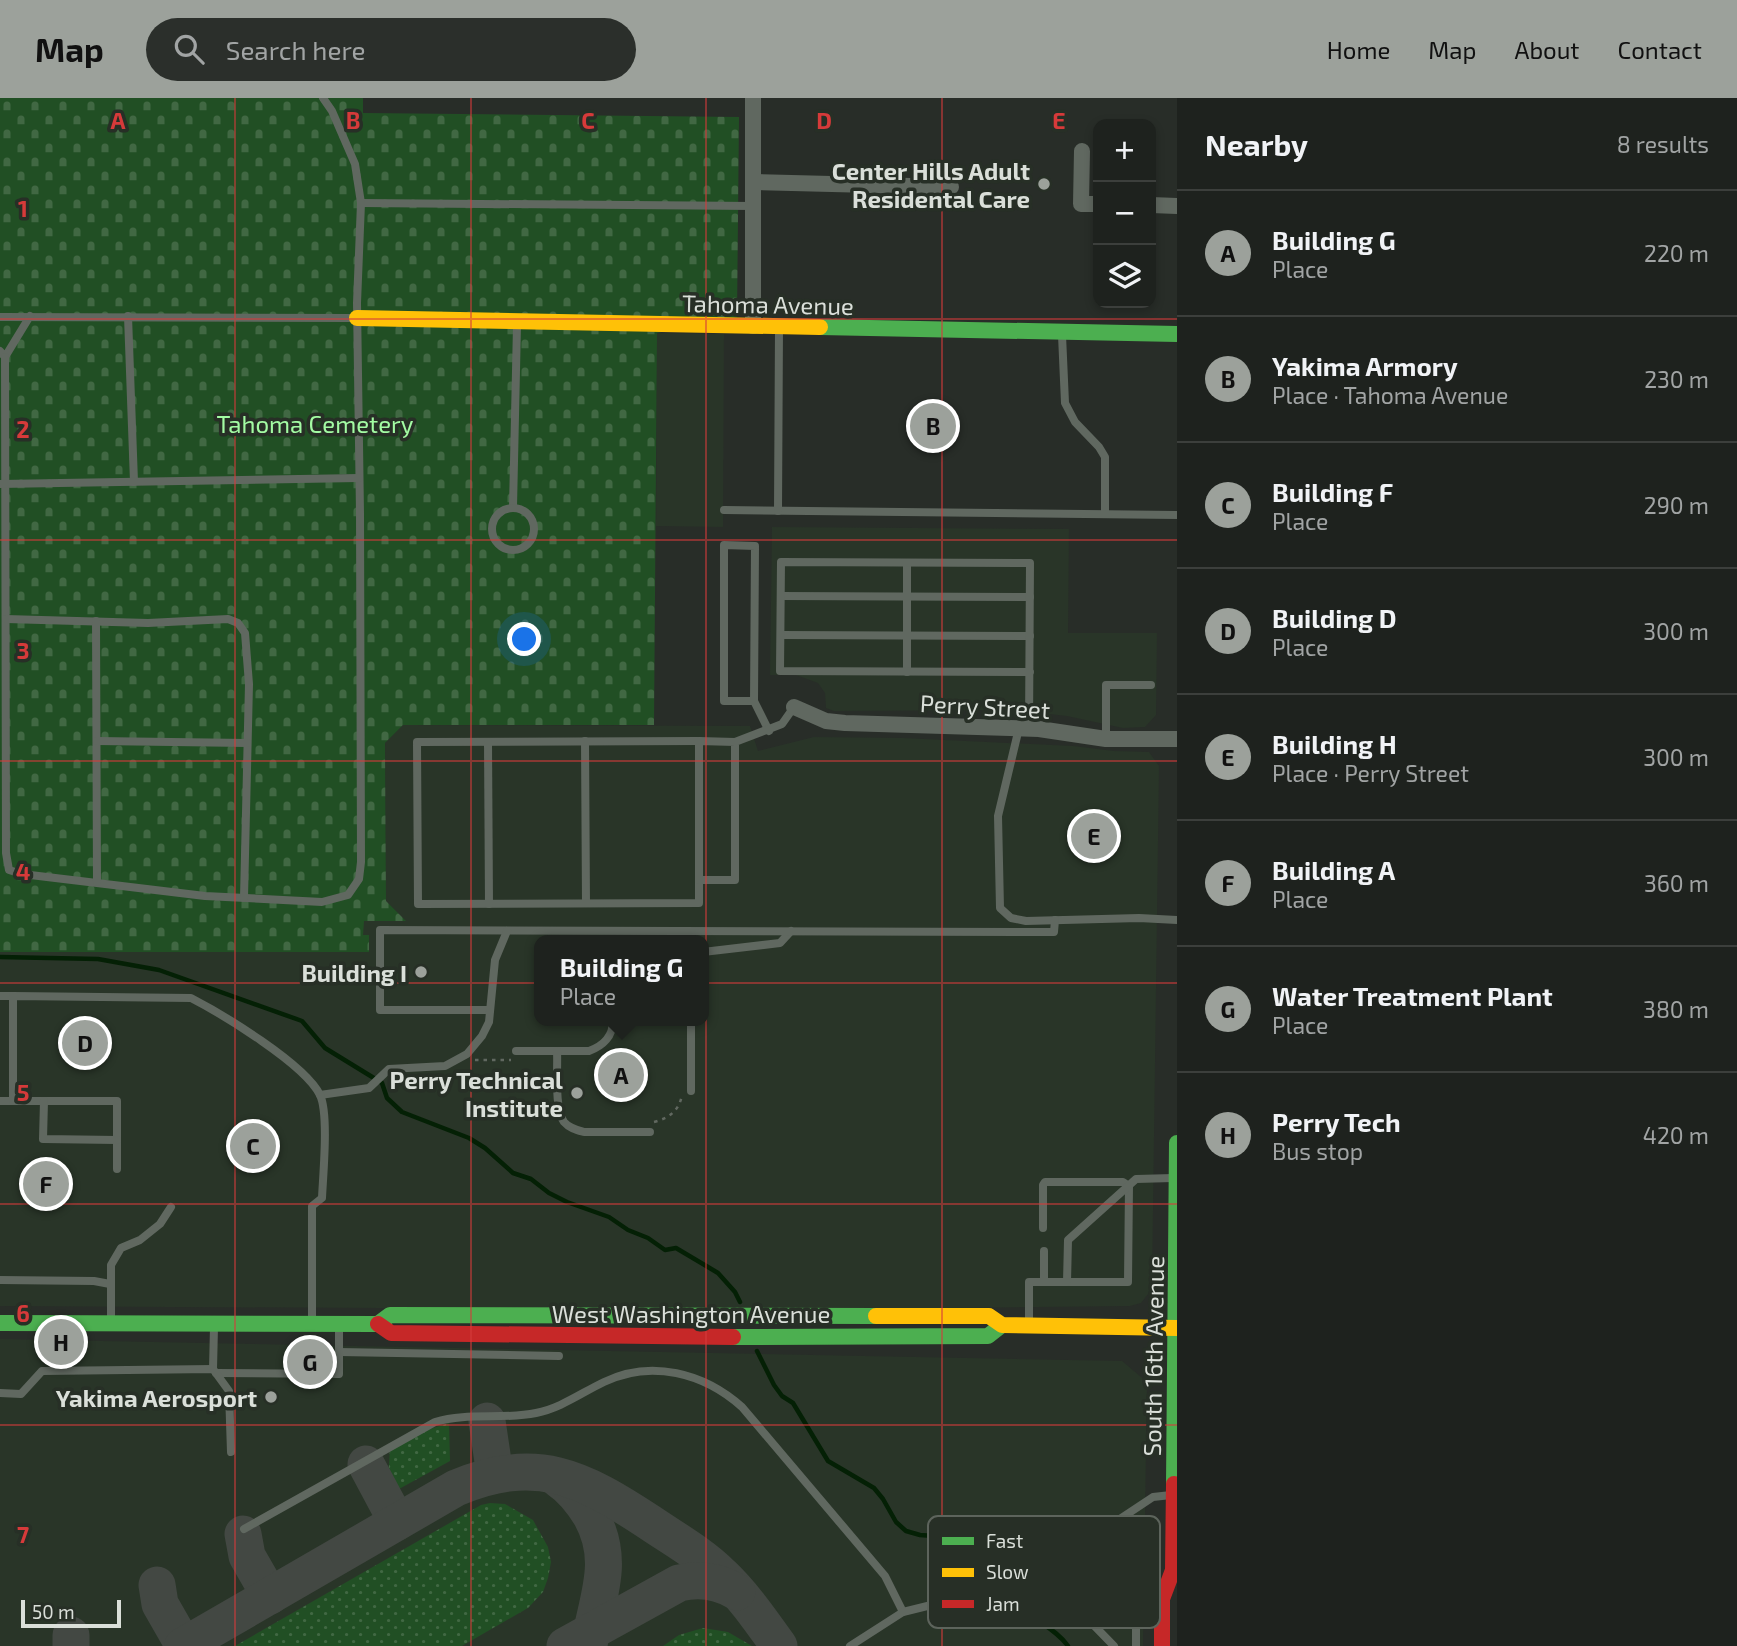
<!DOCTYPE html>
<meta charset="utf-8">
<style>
:root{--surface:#1e221e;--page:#2b2f2b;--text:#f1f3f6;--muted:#a1a4a4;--line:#3c3f3c;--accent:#9ca19b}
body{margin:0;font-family:"Exo 2",sans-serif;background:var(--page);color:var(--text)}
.controls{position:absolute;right:21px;top:21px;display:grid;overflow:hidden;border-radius:14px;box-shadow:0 4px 10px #0003}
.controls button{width:63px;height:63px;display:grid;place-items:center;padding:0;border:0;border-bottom:2px solid var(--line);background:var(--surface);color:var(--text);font:35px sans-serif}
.scale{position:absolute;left:21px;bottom:18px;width:100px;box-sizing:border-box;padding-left:7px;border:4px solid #dadfd9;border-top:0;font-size:19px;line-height:24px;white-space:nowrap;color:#dadfd9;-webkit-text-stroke:5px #272f26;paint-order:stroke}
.you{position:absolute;left:525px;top:542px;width:24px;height:24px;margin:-18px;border:5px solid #fff;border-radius:50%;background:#1a73e8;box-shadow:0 0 0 10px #1a73e833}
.badge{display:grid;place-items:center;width:46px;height:46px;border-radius:50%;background:var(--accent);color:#111;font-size:23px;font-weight:700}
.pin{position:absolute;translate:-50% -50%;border:4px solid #fff;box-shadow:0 2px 7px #0006}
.popup{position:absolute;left:534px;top:837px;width:175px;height:91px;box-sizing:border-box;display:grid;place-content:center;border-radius:14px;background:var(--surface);filter:drop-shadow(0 2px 5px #0005);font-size:23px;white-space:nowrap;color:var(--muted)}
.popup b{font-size:26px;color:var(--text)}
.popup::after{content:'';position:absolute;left:50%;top:100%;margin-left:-14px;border:14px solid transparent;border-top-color:var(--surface)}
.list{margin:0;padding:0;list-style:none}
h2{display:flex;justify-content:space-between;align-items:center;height:91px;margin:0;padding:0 28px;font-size:30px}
h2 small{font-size:23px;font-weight:400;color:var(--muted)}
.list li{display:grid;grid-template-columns:46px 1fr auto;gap:21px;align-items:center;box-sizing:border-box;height:126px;padding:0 28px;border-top:2px solid var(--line)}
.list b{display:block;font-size:26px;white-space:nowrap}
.list p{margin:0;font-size:23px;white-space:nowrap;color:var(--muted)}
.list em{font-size:23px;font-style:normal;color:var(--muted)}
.icon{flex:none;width:38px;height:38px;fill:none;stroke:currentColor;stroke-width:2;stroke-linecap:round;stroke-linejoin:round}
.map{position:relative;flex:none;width:1177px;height:1548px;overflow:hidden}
header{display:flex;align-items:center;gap:42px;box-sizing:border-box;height:98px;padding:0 35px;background:var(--accent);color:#111}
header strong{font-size:33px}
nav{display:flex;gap:38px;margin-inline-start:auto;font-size:24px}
.search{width:490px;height:63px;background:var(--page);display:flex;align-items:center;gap:18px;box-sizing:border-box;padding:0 24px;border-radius:38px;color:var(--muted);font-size:26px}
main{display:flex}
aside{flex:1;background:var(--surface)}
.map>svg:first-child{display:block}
.built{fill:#293528;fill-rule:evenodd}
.grass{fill:url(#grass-dots)}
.cemetery{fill:url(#cemetery-stones)}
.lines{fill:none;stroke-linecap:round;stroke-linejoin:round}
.stream{stroke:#042005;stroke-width:4.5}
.taxiway{stroke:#434843;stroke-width:37}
.path{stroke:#616860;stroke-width:2.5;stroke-dasharray:3.5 5;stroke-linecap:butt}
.lane{stroke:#606860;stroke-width:8}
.street{stroke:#606860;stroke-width:16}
.fast{stroke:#4caf50;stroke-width:16}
.slow{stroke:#ffc107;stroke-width:16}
.jam{stroke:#c62828;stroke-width:16}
.grid{fill:none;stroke:#d63a3a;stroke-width:2;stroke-opacity:0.55}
.poi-dot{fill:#9ca19b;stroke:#272f26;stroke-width:2.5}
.labels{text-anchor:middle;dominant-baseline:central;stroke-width:7;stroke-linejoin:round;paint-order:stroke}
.poi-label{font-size:24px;font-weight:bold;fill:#dadfd9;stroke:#272f26;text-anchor:end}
.street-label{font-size:24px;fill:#dadfd9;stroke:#272f26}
.park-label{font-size:24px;fill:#a3fba3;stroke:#272f26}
.key{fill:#272f26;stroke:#5d645c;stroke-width:2}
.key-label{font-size:19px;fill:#dadfd9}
.grid-label{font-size:23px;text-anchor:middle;font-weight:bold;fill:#d63a3a;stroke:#272f26;stroke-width:7;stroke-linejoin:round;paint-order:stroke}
</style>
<header>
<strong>Map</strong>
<div class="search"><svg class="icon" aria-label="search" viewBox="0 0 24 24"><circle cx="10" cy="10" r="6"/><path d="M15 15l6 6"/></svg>Search here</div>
<nav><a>Home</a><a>Map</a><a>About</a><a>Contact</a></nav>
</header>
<main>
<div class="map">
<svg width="1177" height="1548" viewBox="0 0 1177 1548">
<defs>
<pattern id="grass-dots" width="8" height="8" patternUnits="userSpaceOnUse" patternTransform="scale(1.75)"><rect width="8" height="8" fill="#214f24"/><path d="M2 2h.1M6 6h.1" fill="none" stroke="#416843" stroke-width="1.8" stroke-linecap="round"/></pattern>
<pattern id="cemetery-stones" width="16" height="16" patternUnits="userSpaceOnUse" patternTransform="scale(1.75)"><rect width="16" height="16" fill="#214f24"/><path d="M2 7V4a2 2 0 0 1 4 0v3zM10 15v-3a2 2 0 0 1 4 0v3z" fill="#416843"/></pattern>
</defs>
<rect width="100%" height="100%" fill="#282d28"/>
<g class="built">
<polygon points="657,235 724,236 723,429 656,428"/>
<polygon points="772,429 1069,431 1068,535 1157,535 1156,617 1145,629 1123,630 1067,618 1013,612 834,613 826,610 825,595 818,585 796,577 770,577"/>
<path d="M 403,627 L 750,628 L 758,653 L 814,639 L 903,640 L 1073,648 L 1114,653 L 1149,654 L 1159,668 L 1152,1187 L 1148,1196 L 1141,1205 L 1130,1208 L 740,1212 L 0,1208 L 0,854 L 369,854 L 368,837 L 363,837 L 363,823 L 405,822 L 386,803 L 385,645 ZM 539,842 L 703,842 L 703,923 L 539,923 Z"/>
<polygon points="0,1241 1122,1263 1147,1284 1143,1548 0,1548"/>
</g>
<g class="grass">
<polygon points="449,1325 450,1363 399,1391 394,1390 388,1383 390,1349 433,1330"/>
<polygon points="490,1405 505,1406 533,1422 548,1449 551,1464 548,1480 543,1494 528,1510 462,1548 235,1548 481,1407"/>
<polygon points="703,1530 728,1534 752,1548 663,1548 679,1537"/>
</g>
<polygon class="cemetery" points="0,0 363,0 363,15 739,19 737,219 657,235 654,627 403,627 385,645 386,803 406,823 364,823 363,837 369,837 369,854 0,854"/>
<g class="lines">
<g class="stream">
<polyline points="0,859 98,861 159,872 302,923 325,950 382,985 387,1000 402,1014 469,1040 485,1050 513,1075 531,1081 549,1095 567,1104 609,1119 628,1132 648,1140 665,1152 676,1150 718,1175 735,1194 740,1204"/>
<path d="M 757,1253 L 774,1287 L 782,1298 L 793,1305 L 828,1363 L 874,1390 L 883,1401 L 896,1424 L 906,1433 L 920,1437 L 934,1438 L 961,1435 L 974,1430 L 1001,1431 L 1010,1440 C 1011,1457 1006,1474 1010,1490 C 1017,1517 1053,1526 1068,1548"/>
</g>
<g class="taxiway">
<polyline points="487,1323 495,1377"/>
<polyline points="366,1366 397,1424"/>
<path d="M 558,1381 C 573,1391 582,1403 591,1418 C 616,1463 597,1500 589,1547"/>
<polyline points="243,1436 247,1458 270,1498"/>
<polyline points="157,1487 160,1506 184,1548"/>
<polyline points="71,1537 71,1548"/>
<path d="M 183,1548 L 456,1390 C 536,1356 582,1380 649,1424 C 674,1441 701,1456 722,1477 C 744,1498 761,1523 779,1548"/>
<path d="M 565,1548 L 679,1485 C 700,1480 719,1483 737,1494"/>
</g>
<g class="path">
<polyline points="475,962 511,962"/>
<path d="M 654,1024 C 669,1020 679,1013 682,997"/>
</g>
<g class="lane">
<polyline points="361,105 754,108"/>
<polyline points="128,218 134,384"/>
<polyline points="0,219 354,220"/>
<polyline points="1062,237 1065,305 1075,324 1099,349 1105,359 1105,416"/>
<polyline points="0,253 5,259 30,218"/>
<polyline points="5,259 6,755 9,772 22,776 205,798 322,804 348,797 359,781 361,764 360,415 357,205 361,105 355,66 332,13 323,0"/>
<polyline points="0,386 359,380"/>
<polyline points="513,409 517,227"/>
<circle cx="513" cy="431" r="21"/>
<polyline points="724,412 1177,417"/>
<polyline points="778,413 779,230"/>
<polyline points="781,498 1030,499"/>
<polyline points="6,521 148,525 228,521 238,525 245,535 249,586 244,800"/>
<polyline points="96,523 97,784"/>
<polyline points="781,537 1030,538"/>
<polyline points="907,574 907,465"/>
<polyline points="754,603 724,603 724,447 755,448 754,603 769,633"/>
<polyline points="1019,630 998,718 1000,810 1011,820 1026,823 1139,820 1177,822"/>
<polyline points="1029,631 1030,465 781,464 780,573 1030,574"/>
<polyline points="1106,641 1106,587 1151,587"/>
<polyline points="97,643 247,645"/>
<polyline points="585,643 586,805"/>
<polyline points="699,643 417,644 418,806 699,805 699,782"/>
<polyline points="488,644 489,806"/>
<polyline points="735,644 699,643 699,782 735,782 735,644 782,626 794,609"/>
<polyline points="703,854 780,845 791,833"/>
<polyline points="0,898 13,898"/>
<polyline points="490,912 380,912 380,832 1054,834 1055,822"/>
<polyline points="691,923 691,993"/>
<path d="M 516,953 L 589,953 C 603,948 613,938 613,923"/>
<path d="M 557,953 C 558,970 554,1011 564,1024 C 569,1030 577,1032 584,1034 L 650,1034"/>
<polyline points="320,997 369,990 389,971 445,968 467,956 482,938 489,924 495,862 507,833"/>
<polyline points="0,1003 117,1003 117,1071"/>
<path d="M 13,1003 L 13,898 L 191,900 C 222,916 305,966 320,997 C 329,1016 323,1077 322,1100 L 312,1108 L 312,1222"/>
<polyline points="44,1003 43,1041 117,1042"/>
<polyline points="1043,1130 1043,1087 1045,1084 1123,1084 1129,1088 1128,1184 1067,1184"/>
<polyline points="1044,1153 1044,1184"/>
<polyline points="0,1182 94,1183 110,1186"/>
<polyline points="111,1223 111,1167 121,1150 140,1142 160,1126 171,1109"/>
<polyline points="1029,1224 1029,1184 1067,1184 1068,1142 1136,1081 1173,1080"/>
<polyline points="339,1254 559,1258"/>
<polyline points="213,1271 214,1229"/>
<polyline points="216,1275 339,1276 339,1231"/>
<polyline points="0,1295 21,1296 42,1273 213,1271 229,1293 231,1354"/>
<polyline points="1112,1426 1137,1459 1136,1513"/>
<path d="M 244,1431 L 435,1324 C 468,1314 502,1322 536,1315 C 561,1310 581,1295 604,1284 C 651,1261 704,1275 742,1309 L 885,1478 L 903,1514"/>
<polyline points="1080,1448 1136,1513 1136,1548"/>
<polyline points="1042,1474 1114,1548"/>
<polyline points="850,1548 903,1514 1025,1484 1153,1399 1171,1397"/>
</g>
<g class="street">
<polyline points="1082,53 1081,106 1098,106"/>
<polyline points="754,84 951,89"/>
<polyline points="1151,107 1177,108"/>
<polyline points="753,228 753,0"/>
<polyline points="794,609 826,623 845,625 1039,631 1106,641 1177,641"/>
</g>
<g class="fast">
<polyline points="820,229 1177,236"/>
<polyline points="0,1225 378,1226 390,1217 876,1218"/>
<polyline points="733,1239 988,1238 1002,1227"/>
<polyline points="1174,1386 1177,1045"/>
</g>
<g class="slow">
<polyline points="357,220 820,229"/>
<polyline points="876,1218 989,1218 1002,1227 1176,1230"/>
</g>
<g class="jam">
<polyline points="378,1226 391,1235 733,1239"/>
<polyline points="1162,1548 1162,1501 1173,1472 1174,1386"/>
</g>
</g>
<path class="grid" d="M 235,0 L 235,1548M 471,0 L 471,1548M 706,0 L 706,1548M 942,0 L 942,1548M 0,221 L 1177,221M 0,442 L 1177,442M 0,663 L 1177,663M 0,885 L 1177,885M 0,1106 L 1177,1106M 0,1327 L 1177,1327"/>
<g class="poi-dot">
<circle cx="1044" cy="86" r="7"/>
<circle cx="421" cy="874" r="7"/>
<circle cx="577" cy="995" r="7"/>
<circle cx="271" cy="1299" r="7"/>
</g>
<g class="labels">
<g class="poi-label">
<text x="1030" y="72">Center Hills Adult<tspan x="1030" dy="28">Residental Care</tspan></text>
<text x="407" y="874">Building I</text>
<text x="563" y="981">Perry Technical<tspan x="563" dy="28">Institute</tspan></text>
<text x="257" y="1299">Yakima Aerosport</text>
</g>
<g class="street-label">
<text transform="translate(768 206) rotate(1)">Tahoma Avenue</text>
<text transform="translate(985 608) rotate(3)">Perry Street</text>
<text x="691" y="1215">West Washington Avenue</text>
<text transform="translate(1153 1258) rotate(-89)">South 16th Avenue</text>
</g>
<g class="park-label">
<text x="315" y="325">Tahoma Cemetery</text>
</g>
</g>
<rect x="928" y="1418" width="232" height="112" rx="10" class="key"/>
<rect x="942" y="1439" width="32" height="8" fill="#4caf50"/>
<rect x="942" y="1470" width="32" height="9" fill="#ffc107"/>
<rect x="942" y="1502" width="32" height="8" fill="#c62828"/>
<g class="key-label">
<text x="986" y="1450">Fast</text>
<text x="986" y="1481">Slow</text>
<text x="986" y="1513">Jam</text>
</g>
<g class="grid-label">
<text x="118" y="31">A</text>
<text x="353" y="31">B</text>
<text x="588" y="31">C</text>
<text x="824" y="31">D</text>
<text x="1059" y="31">E</text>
<text x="23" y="119">1</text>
<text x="23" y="340">2</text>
<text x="23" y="561">3</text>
<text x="23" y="782">4</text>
<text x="23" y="1003">5</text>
<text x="23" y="1224">6</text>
<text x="23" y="1445">7</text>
</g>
</svg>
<div class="controls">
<button>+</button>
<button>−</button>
<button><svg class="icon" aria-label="layers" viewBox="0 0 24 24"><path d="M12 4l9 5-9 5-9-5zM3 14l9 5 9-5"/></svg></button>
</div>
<div class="scale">50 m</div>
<div class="you"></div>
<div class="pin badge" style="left:621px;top:977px">A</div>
<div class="popup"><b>Building G</b>Place</div>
<div class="pin badge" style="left:933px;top:328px">B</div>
<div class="pin badge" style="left:253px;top:1048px">C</div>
<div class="pin badge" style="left:85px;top:945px">D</div>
<div class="pin badge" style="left:1094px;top:738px">E</div>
<div class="pin badge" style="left:46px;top:1086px">F</div>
<div class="pin badge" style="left:310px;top:1264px">G</div>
<div class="pin badge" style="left:61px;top:1244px">H</div>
</div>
<aside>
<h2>Nearby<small>8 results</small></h2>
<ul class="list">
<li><span class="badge">A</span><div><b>Building G</b><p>Place</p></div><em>220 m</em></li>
<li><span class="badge">B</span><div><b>Yakima Armory</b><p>Place · Tahoma Avenue</p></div><em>230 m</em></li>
<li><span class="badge">C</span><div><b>Building F</b><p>Place</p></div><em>290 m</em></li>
<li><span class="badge">D</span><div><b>Building D</b><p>Place</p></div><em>300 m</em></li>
<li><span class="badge">E</span><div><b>Building H</b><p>Place · Perry Street</p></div><em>300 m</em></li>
<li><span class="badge">F</span><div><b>Building A</b><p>Place</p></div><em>360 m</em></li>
<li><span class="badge">G</span><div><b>Water Treatment Plant</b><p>Place</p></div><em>380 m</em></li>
<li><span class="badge">H</span><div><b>Perry Tech</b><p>Bus stop</p></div><em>420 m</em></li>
</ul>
</aside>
</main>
